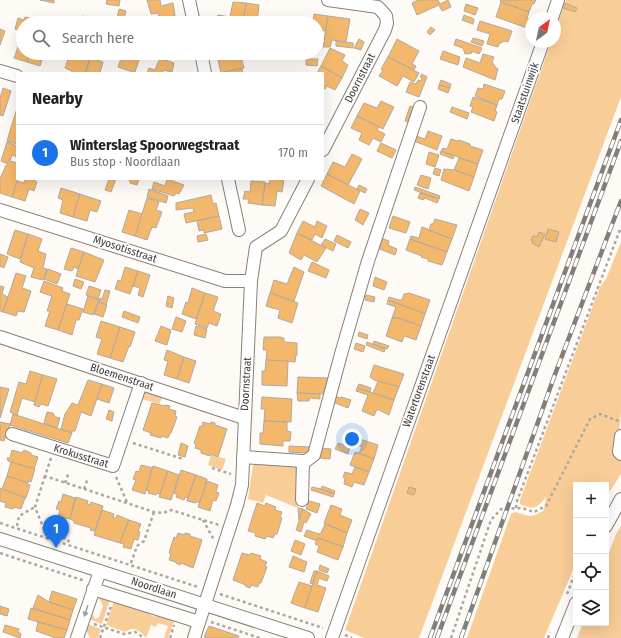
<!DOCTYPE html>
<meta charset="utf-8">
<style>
:root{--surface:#fff;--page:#f2f2f2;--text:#222;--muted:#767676;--line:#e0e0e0;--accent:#1a73e8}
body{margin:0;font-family:"Fira Sans Condensed",sans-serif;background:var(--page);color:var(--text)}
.controls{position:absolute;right:12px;bottom:12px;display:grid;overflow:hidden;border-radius:0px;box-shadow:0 4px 16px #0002}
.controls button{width:36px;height:36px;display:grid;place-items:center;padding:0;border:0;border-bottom:1px solid var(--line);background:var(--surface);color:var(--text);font:20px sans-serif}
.compass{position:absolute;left:525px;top:12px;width:36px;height:36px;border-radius:50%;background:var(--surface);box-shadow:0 4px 16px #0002;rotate:33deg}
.you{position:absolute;left:352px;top:439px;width:14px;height:14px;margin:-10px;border:3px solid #fff;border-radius:50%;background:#1a73e8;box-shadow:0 0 0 6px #1a73e833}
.badge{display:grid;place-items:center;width:26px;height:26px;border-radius:50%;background:var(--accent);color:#fff;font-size:13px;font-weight:700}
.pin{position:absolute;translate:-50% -33px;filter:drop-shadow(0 1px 2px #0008)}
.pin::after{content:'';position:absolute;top:21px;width:14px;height:12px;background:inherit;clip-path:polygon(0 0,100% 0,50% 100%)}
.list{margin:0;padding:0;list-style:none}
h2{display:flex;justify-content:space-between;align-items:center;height:52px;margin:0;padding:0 16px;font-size:17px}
h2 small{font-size:13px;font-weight:400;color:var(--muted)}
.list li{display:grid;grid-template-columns:26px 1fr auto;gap:12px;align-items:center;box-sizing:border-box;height:56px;padding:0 16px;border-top:1px solid var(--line)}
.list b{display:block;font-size:15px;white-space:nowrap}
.list p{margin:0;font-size:13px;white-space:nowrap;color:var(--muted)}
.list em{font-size:13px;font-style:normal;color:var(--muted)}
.icon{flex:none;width:22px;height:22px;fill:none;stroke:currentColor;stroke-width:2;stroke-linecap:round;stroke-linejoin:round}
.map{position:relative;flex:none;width:621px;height:638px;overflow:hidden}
.search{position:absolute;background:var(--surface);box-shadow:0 4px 16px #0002;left:16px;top:16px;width:308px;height:44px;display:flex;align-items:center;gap:10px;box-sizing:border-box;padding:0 14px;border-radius:22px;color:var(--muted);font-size:15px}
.panel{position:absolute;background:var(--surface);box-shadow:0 4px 16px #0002;left:16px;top:72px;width:308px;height:108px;border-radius:0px}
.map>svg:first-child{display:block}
.green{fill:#f8cd98}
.building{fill:#f4b86c;stroke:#b1a99f}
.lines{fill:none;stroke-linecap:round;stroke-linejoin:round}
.minor-casing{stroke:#898077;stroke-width:14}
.path{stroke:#aba7a3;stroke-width:2.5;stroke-dasharray:3 3;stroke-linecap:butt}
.minor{stroke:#fff;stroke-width:12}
.rail-casing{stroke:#827e79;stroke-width:4.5}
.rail{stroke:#fff;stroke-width:3;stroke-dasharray:9;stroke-linecap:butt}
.oneway{fill:#9f9d9b}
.labels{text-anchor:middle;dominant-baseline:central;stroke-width:3.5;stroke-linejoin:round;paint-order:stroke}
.street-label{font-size:11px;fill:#3f3b37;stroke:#fff}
</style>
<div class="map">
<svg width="621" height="638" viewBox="0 0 621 638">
<rect width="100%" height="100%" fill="#fefaf5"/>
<g class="green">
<polygon points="566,0 621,0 621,97 419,638 364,638 345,630 551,42 555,42 555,31"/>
<path d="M 621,242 L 621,411 L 618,450 L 621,461 L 621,474 L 606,497 L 606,485 L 576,485 L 576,563 L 544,638 L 467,638 L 511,514 L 515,512 C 530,516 531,519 544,510 L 546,497 C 537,508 534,511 520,504 L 520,500 L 600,287 L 606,279 Z"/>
<polygon points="145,392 162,398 159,404 142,399"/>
<polygon points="211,455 226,459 222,470 208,465"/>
<polygon points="258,462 298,467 298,508 266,495 263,503 248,499 253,465"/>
<polygon points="621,526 621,638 577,638 583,623 606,623 606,561 616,534"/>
<polygon points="97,594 111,597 102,624 89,619 91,611 95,619 99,617 103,606"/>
<path d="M 115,598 L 147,609 L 151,615 L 154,617 L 161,613 L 175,618 L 168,638 L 164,638 L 168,626 L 158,623 L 156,627 L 151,625 L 146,638 C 141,631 133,625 125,632 L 106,625 Z"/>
<polygon points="87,624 101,629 98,638 90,638 85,628"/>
</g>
<g class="building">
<polygon points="40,0 54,0 54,3"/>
<polygon points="107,0 120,0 119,6 106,4"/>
<polygon points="147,0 160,0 161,6 173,3 175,16 160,20 158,13 151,14"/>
<polygon points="418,0 438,0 440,4 448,0 451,7 442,11 439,5 417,15 412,3"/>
<polygon points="500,0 536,0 534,4 532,4 529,12 501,2"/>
<polygon points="233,2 246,3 243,23 216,23 218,15 230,17"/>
<polygon points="501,2 529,12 527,18 530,20 527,28 496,17"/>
<polygon points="246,3 259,5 257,23 243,23"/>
<polygon points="565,3 577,8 575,12 563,8"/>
<polygon points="466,4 478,8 475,15 464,11"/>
<polygon points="119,9 126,11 123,23 116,23"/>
<polygon points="314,14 328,16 326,31 317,30 317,23 313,23"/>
<polygon points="464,15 474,19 473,24 462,20"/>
<polygon points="82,16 91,18 90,23 81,23"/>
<polygon points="175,16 177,23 143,23 160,20"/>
<polygon points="328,16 350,19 346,42 332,40 330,47 323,47"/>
<polygon points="25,17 37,20 36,23 24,22 22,31 15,29 18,18 24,20"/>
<polygon points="59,17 68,19 67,23 57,23"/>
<polygon points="480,21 512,31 508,42 504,41 499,44 498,47 487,44 490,34 477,30"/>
<polygon points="431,27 435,30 430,35 427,32"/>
<polygon points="0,29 5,31 0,45"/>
<polygon points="23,33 23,53 30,53 27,62 14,58"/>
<polygon points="473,38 484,41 482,46 471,42"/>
<polygon points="359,39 364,42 361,50 354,48"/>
<polygon points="397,39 419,51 412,64 416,66 414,70 388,57"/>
<polygon points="456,39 482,48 479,54 472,51 472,53 465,54 463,48 454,45"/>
<polygon points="336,41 353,43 353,48 336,46"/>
<polygon points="330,48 345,55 342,61 348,65 342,78 321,66"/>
<polygon points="443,51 460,57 458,65 440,59"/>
<polygon points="30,53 44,53 40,66 27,62"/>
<polygon points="70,53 76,53 90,57 85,73 72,73 72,71 65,68"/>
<polygon points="123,53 135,53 134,55 140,57 135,72 138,73 133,73 133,72 118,67"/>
<polygon points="223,53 240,53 244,68 221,73 218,60 224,58"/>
<polygon points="483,54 494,57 492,62 495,66 495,67 498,69 495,80 463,67 466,58 480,63"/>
<polygon points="388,57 419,73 414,82 403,76 397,86 379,76 383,70 381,69"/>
<polygon points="90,58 103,62 100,73 86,73"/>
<polygon points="160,58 174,63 172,72 163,70 163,72 164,73 147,73 149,68 155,70"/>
<polygon points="306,59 318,59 317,66 306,65"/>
<polygon points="321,66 342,78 335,90 327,86 325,89 323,88 323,73 317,73"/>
<polygon points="237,69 242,69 243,73 221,73"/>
<polygon points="422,74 427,77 419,97 406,92 410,82 416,84 418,80 421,81 422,78 420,77"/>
<polygon points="441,80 451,84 450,88 439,85"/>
<polygon points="484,84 505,91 502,99 499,99 497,105 475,96 478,88 483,89"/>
<polygon points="439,85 450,88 448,93 438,89"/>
<polygon points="3,88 11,91 3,116 0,115 0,98"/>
<polygon points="473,97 497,105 495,111 497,112 494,121 471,112 473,107 470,106"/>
<polygon points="381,101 394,107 383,129 357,116 364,103 377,108"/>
<polygon points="410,106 415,108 410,122 405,121"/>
<polygon points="452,107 469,113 467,119 450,112"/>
<polygon points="17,108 17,144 7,141"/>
<polygon points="357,116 379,127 377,130 385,134 381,142 373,138 369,145 359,140 362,133 351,128"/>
<polygon points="428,131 442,136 437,150 414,141 416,136 425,139"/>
<polygon points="451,139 457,141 459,140 470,144 470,146 483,150 478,164 441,151 443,148 447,149"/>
<polygon points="7,142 17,146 17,157 12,155 10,161 17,163 18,179 12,197 0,193 0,179 6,165 7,166 8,164 1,161"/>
<polygon points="381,143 396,150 392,158 377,151"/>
<polygon points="441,151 454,156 453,159 440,154"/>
<polygon points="429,152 439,155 435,167 426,164"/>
<polygon points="352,154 362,159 348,185 327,174 333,162 345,167"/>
<polygon points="459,158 478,164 474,177 454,170"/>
<polygon points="435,168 441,170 439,176 433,174"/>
<polygon points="444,169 454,170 474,177 469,191 441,180"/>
<polygon points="327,174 360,191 354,204 321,186"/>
<polygon points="421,175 431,178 428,189 417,185"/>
<polygon points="25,179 32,179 37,182 34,191 29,189 25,201 12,197 17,181 24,183"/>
<polygon points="109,179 116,179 111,192 105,190"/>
<polygon points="128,179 139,179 137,185 130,183 130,181"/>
<polygon points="167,179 184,185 179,194 176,193 174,196 152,189 154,182 165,186"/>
<polygon points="270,179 284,179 282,192 277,191 275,206 262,205 265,183 269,184"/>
<polygon points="251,181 265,182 262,205 248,203 249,199 243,199 245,191 250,192"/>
<polygon points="359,185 367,189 365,193 357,189"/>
<polygon points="415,187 440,196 439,199 414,190"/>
<polygon points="61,188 80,194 73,217 60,213 63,200 58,198"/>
<polygon points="149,189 168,196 166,203 147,197"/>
<polygon points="420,193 439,199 437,203 425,198 423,200 418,198"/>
<polygon points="80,194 101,201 97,212 90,210 87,221 73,217"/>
<polygon points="211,195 213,204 216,203 219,216 186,223 184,214 194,212 193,208 176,210 176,203"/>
<polygon points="147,198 159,202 156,210 162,212 156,228 152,227 147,240 135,236"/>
<polygon points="360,209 369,213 363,225 355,220"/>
<polygon points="129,210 142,214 135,236 122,232"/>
<polygon points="219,216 222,229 204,233 204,230 199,231 197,221"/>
<polygon points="393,216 410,222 406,233 389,228"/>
<polygon points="435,219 457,225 452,239 429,230 431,224 433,224"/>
<polygon points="303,221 315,227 317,221 327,226 322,238 315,234 312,240 297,233"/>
<polygon points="422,227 428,229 428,230 452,239 447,252 410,239 411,236 419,238"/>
<polygon points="548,229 559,232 556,242 545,239"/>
<polygon points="15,230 28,234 20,259 7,254"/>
<polygon points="539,232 545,234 539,247 532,243 533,241 531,240 533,236 537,237"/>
<polygon points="297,233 326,248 317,262 304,255 301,260 289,253"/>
<polygon points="28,234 42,239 38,251 46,254 43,268 47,269 43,280 31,277 34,268 20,262"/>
<polygon points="206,234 208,240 198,242 197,236"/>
<polygon points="337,235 351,242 348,248 334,241"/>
<polygon points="381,238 389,241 388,245 397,249 395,255 377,248"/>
<polygon points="325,239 336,244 333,251 321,245"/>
<polygon points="410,239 447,252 442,265 428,261 428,259 421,257 422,256 406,250"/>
<polygon points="71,248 84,252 78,269 74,267 72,271 64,269"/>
<polygon points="84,252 104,260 95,282 76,276"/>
<polygon points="0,254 8,257 4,268 0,266"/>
<polygon points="312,262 329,270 326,278 308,271"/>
<polygon points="125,267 138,271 130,294 115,289 118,280 121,281"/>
<polygon points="294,267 304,272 294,301 270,293 274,280 287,284"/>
<polygon points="48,269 61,274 57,284 44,279"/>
<polygon points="138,271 150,275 143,297 138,295 140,288 133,286"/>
<polygon points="16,273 26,276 22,288 31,291 24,312 18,311 16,316 3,312"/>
<polygon points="375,277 387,282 384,290 373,286"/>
<polygon points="75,279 84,282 81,289 73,286"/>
<polygon points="44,281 63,288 62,291 70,294 58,330 45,326 50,311 47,311 52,296 40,292"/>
<polygon points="0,286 4,287 2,294 8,297 3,312 0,311"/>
<polygon points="89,286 101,290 98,299 86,295"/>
<polygon points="192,288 205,293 196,319 182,314 186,302 188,303"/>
<polygon points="105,290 110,291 106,305 99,302 100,298 102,299"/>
<polygon points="205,293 218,297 213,311 221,314 217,326 209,323 207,328 195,324"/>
<polygon points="270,293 298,303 292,323 278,318 280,310 266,306"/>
<polygon points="409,293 430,300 425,314 388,300 389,297 399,300 402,300 404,294"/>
<polygon points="366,295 375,297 374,302 365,300"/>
<polygon points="88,296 99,300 93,315 83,312"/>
<polygon points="168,296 174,298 172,308 166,306"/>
<polygon points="388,300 425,314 421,326 398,318 392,318 396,307 387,304"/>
<polygon points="99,302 107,305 103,317 94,314"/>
<polygon points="67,304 83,309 79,320 76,320 72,335 58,330"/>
<polygon points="124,311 140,317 138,323 122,317"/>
<polygon points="176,317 186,321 182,332 172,329"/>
<polygon points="392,318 398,318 421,326 416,340 404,336 402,342 386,336"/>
<polygon points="101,321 120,327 110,358 97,354 102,339 96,337"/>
<polygon points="161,326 171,330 167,345 155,341"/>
<polygon points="196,326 207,329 205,338 194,335"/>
<polygon points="120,327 135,332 130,347 129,346 123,362 110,358"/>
<polygon points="359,332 368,335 367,339 358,336"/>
<polygon points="264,337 281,337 281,338 284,338 284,342 297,343 297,355 296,355 295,362 266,360 267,350 263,350"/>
<polygon points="374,341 389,346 387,349 373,344"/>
<polygon points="367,342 385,349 384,352 366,345"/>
<polygon points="356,343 365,346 363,352 354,349"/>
<polygon points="167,350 184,357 177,379 164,375 168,361 164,360"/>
<polygon points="184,357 196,361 189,383 177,379"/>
<polygon points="266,360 288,361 287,386 262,385 262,371 265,371"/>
<polygon points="374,365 404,374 399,387 374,380 370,377"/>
<polygon points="30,371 43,375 35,402 22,398 17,415 10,412 19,382 26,384"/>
<polygon points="43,375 57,379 48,406 41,404 39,407 34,405"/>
<polygon points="298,377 328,378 325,394 297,393"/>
<polygon points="88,380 102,384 91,416 81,412 75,431 72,431 72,433 61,429 65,414 72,403 78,405"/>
<polygon points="378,381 399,387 394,400 373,393"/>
<polygon points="102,384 114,388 109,403 97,399"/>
<polygon points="359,384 371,388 370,392 357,388"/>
<polygon points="0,387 9,389 0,418"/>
<polygon points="357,388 394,400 389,415 377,409 374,416 362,411 368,395 356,391"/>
<polygon points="297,393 320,394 320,399 310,398 309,401 298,401"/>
<polygon points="334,396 340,398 341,397 351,400 348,408 333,402"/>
<polygon points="262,397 292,399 291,422 264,421 265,409 261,409"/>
<polygon points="152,403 165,406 165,405 170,406 169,409 176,411 175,416 177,417 171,433 170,433 168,438 161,436 161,438 150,435 151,433 143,430"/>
<polygon points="109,410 114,412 112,421 106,419"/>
<polygon points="47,412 53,413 55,417 60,418 57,428 44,423"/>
<polygon points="13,414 72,433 68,443 10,425"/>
<polygon points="264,421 287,422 287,431 291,432 290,441 283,441 283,446 260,444 260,433 263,433"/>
<polygon points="0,422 10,424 4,441 0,440"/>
<polygon points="203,422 210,424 211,422 215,423 215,425 227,429 218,457 211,454 210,456 201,453 201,450 195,448 196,444 194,443 200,426 202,427"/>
<polygon points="357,438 378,445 374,459 359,453 362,447 355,444"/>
<polygon points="181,443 188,446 185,457 178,455"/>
<polygon points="338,443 350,447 348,454 335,449"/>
<polygon points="289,446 309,447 308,453 289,452"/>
<polygon points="321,448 331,449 330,459 320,458"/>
<polygon points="12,450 22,453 24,450 31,453 31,455 38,457 34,469 8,461 7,458 10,458"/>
<polygon points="355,452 374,459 369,472 350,465"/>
<polygon points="11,462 35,469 31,482 28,481 28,483 7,476"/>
<polygon points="141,465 153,468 145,494 132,490 136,480 133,479 136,471 139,472"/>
<polygon points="153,466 168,471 160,494 157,493 156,495 148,493 149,491 146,490"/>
<polygon points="355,467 369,472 364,485 354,482 352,487 344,484 345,478 343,477 345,472 352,474"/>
<polygon points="181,470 196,475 188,498 185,497 184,500 176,497 177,495 174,493"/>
<polygon points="168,471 179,475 171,500 159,497"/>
<polygon points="196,475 207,479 200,503 196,501 196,503 187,501"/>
<polygon points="7,476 28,483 27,484 30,485 26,498 2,489"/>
<polygon points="207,481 218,485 216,492 219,493 216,501 213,500 210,511 198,507"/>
<polygon points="322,486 335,491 334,494 321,489"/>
<polygon points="312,487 321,489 334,494 333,497 311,490"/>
<polygon points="409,487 416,489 414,495 407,493"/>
<polygon points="0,488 25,498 21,509 14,507 13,509 5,507 6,503 0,501"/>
<polygon points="63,494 75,498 70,519 66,518 64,523 57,520 60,510 56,509 59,501 61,502"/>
<polygon points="76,497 88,501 87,504 90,505 91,502 103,506 95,531 90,530 91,528 74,523 74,521 70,519"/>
<polygon points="309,501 320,504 317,513 306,509"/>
<polygon points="257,503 265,506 266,503 276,507 275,510 282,512 280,517 282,518 277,534 275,534 273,538 267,536 265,539 255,536 256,533 248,531"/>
<polygon points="331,505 342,509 340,515 352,520 347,533 324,523"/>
<polygon points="298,508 303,509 299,520"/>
<polygon points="303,509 311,514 306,523 304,522 301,532 296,530"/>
<polygon points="102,510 114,514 113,518 116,518 117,515 129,520 120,543 94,535"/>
<polygon points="129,520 141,524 138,531 140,532 138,540 134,539 131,549 123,547 124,544 120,543"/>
<polygon points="325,524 347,533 343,547 318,538 317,541 304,536 307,530 319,534 321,533"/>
<polygon points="178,533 185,535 185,533 190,534 190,536 202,540 193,568 181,563 180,565 176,563 176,562 169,560 171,554 169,553 174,537 176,538"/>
<polygon points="318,538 343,547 338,560 317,552 319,546 315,544"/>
<polygon points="295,540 305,544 301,555 291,551"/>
<polygon points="242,553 250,555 251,553 261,556 260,559 267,562 265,566 267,567 261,583 259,583 258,587 251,585 250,588 245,586 246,585 233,580"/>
<polygon points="293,556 307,562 304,572 289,567"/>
<polygon points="320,565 329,569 327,573 319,570"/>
<polygon points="314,571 317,571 313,584 310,583"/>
<polygon points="317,571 329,576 327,581 319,578 317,585 326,588 318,612 305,608"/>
<polygon points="299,582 312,586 305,608 291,603"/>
<polygon points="52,591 77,599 73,610 49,602"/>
<polygon points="38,595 49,602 73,610 70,620 33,608"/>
<polygon points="0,606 9,609 7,616 0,614"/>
<polygon points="31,608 70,620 67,630 28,619"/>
<polygon points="38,622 67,630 64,638 56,638 36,631"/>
<polygon points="5,625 19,629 18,632 21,634 20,638 3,632"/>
<polygon points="209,626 239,636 238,638 209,638 204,637"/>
</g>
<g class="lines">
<g class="minor-casing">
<g id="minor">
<polyline points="189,0 194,23"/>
<polyline points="552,18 558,0"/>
<polyline points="201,53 205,73"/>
<polyline points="0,71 17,76"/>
<polyline points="323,150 385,30 387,23 386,16 378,7 328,0"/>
<polyline points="228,179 239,230"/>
<polyline points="0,210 225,281 251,281"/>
<polyline points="0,337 244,418"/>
<polyline points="12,434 113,466 141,383"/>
<polyline points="621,436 619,452 621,454"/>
<polyline points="243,457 303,461 306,461 314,455 341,354 368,261 420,107"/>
<polyline points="302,500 303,461"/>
<polyline points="606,526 621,499"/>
<polyline points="0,539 308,638"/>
<polyline points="93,589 199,622"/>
<polyline points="77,638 100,571"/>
<polyline points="194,638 237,505 242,485 251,281 256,247 281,231 308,179"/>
<polyline points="332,638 543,42"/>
<polyline points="562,638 576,603"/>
</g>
</g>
<g class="path">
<polyline points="133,443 183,459"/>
<polyline points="51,458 45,476 154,512 163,513 171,510 219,525"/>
<polyline points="212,468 231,474"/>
<polyline points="45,476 35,507 45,532 68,539 69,543"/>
<polyline points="116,477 127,502"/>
<polyline points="65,483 69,472"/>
<polyline points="84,489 88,478"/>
<polyline points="516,508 517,501 621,227"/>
<polyline points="203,520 214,540"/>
<polyline points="0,523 198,587"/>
<polyline points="17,526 19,516 35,507"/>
<polyline points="0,553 85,581"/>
<polyline points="131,563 137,546 144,541 154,512"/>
<polyline points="220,594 323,628"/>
<polyline points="567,594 576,571"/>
<polyline points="211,622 260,638"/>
<polyline points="94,624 124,634 135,632 139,634 143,638"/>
<polyline points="345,635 352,638"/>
<polyline points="100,638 111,606"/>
<polyline points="170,638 174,625"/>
<polyline points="451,638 491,520 501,509 522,508 534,512 546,506 590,419 600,414 621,422"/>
<polyline points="548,638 550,632"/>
</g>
<use href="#minor" class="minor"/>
<g class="rail-casing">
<g id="rail">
<polyline points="430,638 621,120"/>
<polyline points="437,638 621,141"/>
<polyline points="461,638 554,377 621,201"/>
</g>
</g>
<use href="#rail" class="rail"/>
</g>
<defs><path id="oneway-solid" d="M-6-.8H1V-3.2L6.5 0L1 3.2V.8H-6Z"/></defs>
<use class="oneway" href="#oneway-solid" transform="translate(86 611) rotate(108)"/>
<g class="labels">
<g class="street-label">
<text transform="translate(360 78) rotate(-63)">Doornstraat</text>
<text transform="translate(525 93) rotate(-71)">Staatstuinwijk</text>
<text transform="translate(125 249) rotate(18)">Myosotisstraat</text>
<text transform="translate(122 377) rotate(18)">Bloemenstraat</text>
<text transform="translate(246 384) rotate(-87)">Doornstraat</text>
<text transform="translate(419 391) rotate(-70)">Watertorenstraat</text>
<text transform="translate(81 456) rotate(17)">Krokusstraat</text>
<text transform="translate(154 588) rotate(18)">Noordlaan</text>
</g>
</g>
</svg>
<div class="controls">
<button>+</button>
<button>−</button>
<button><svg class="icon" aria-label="locate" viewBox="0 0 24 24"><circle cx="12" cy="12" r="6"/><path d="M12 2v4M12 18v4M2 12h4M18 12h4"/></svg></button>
<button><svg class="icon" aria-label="layers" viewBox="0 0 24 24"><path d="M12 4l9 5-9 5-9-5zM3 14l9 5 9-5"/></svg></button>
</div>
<svg class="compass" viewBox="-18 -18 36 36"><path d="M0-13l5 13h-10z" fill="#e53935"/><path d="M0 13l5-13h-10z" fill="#767676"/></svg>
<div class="you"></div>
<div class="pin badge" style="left:56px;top:548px">1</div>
<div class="search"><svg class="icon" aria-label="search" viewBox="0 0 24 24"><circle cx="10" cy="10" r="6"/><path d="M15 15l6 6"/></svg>Search here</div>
<section class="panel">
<h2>Nearby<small></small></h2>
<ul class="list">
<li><span class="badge">1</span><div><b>Winterslag Spoorwegstraat</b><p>Bus stop · Noordlaan</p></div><em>170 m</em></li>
</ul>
</section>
</div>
